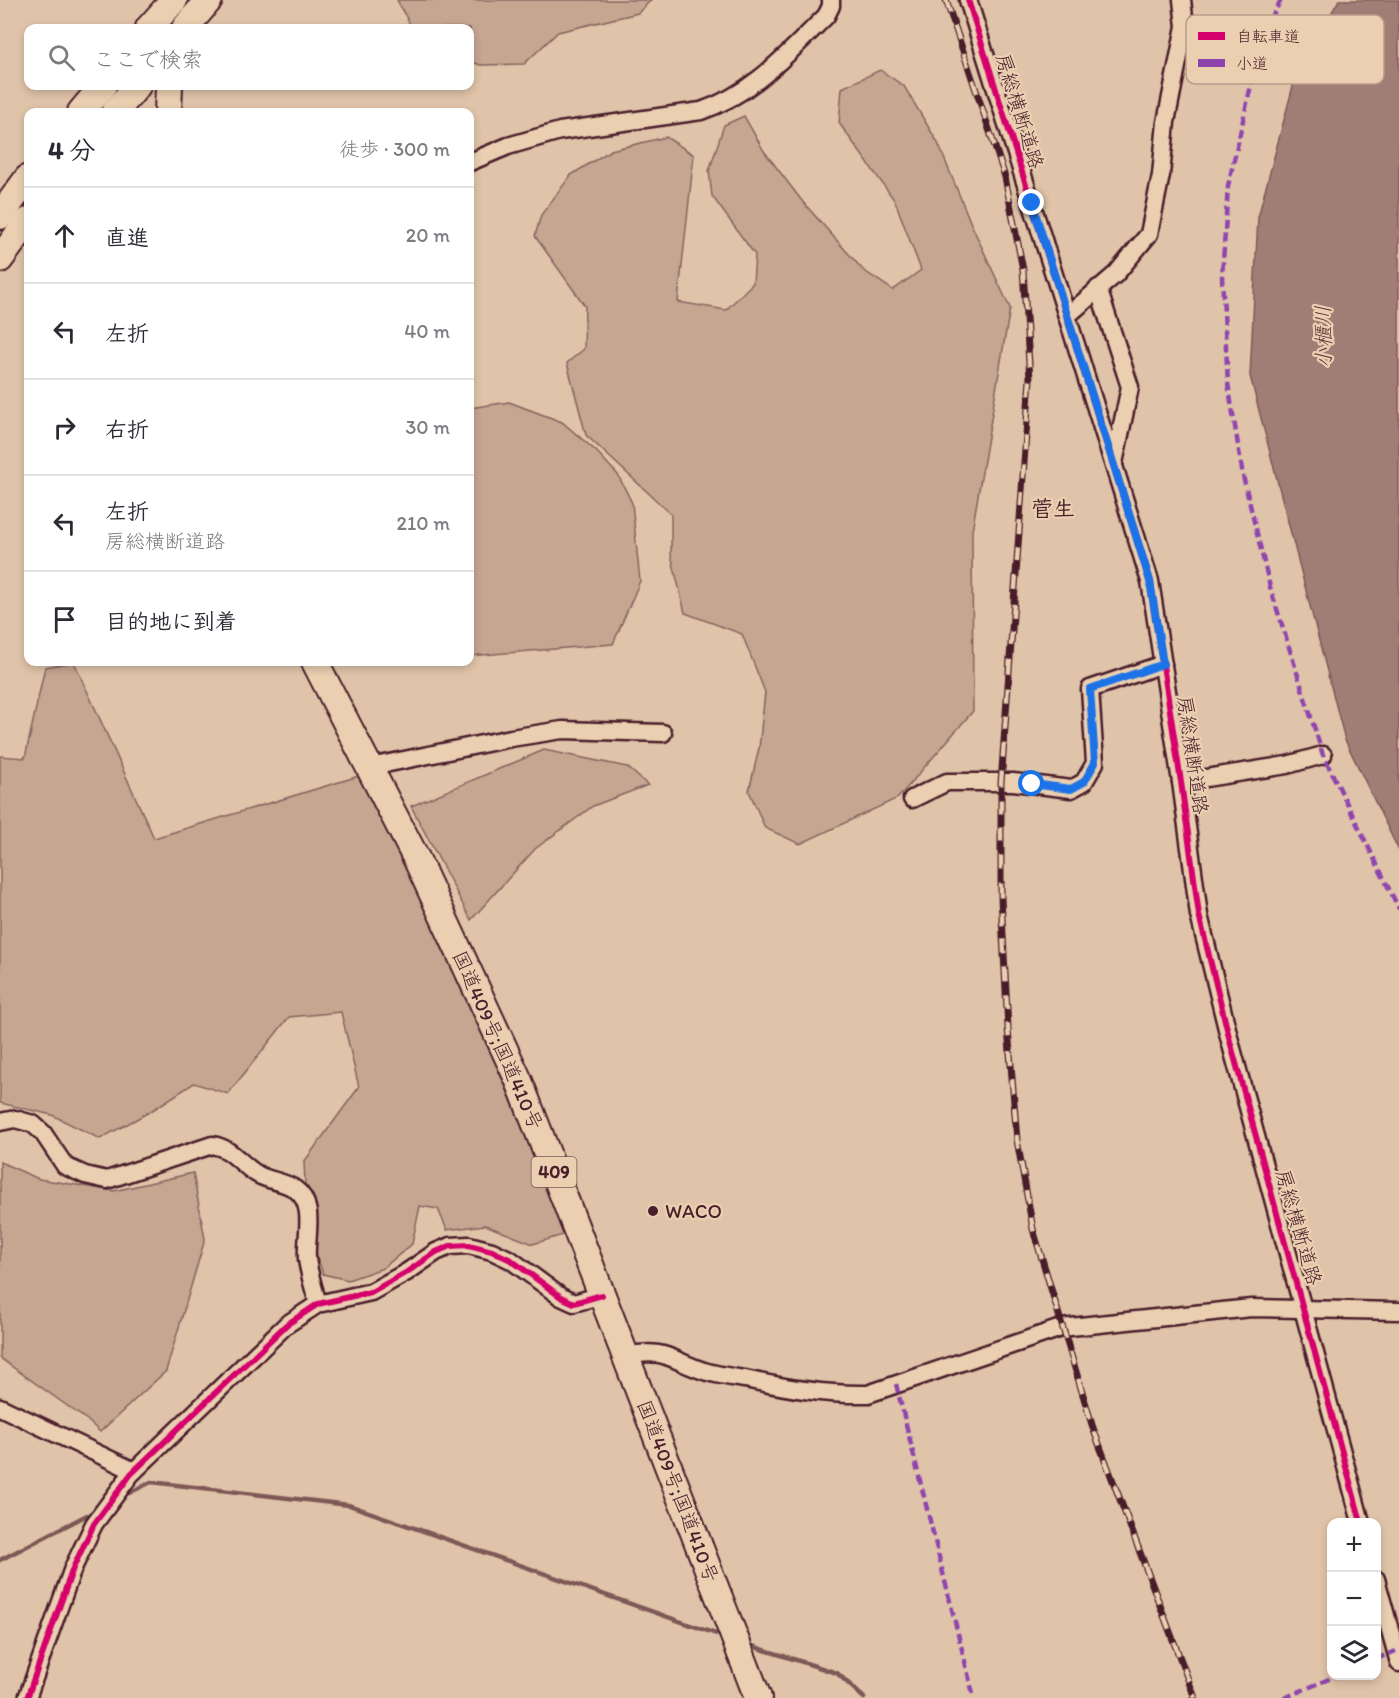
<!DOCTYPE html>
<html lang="ja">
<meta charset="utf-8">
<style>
:root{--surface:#fff;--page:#f7f7f7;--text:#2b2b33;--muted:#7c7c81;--line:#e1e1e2}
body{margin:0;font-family:Itim,"Klee One",sans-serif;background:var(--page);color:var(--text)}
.controls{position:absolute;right:18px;bottom:18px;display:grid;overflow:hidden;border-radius:12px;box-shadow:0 3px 9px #0003}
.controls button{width:54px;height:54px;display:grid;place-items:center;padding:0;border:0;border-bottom:2px solid var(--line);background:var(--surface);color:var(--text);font:30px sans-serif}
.stop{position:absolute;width:18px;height:18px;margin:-14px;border:4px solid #1a73e8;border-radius:50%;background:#fff}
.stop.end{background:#1a73e8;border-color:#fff;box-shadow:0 2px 6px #0008}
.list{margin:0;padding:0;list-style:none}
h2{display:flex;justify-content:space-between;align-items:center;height:78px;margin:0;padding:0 24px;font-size:26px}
h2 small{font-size:20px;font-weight:400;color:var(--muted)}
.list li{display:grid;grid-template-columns:39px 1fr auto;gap:18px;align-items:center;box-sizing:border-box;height:96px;padding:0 24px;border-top:2px solid var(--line)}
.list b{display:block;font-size:22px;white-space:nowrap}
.list p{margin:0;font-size:20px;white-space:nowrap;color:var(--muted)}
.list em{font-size:20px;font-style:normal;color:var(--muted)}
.icon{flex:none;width:33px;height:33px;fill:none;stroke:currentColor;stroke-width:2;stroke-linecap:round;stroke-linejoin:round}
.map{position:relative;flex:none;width:1399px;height:1698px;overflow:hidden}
.search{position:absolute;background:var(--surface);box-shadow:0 3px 9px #0003;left:24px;top:24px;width:450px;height:66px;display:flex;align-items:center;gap:15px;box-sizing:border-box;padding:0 21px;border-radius:12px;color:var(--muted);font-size:22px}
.panel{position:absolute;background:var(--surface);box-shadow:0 3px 9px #0003;left:24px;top:108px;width:450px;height:558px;border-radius:12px}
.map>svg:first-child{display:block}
.green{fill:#c4a691;stroke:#87625e;stroke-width:1.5}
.water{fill:#a07e74;stroke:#7e5857;stroke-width:1.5}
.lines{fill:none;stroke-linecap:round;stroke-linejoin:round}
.stream{stroke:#7e5857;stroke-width:4.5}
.minor-casing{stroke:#4a1f2b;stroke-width:21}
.highway-casing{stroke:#4a1f2b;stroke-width:30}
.minor{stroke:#eacfb1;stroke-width:16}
.highway{stroke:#eacfb1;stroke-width:26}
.rail-casing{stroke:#4a1f2b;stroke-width:7}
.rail{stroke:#eacfb1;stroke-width:4.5;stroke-dasharray:14;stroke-linecap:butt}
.quiet{stroke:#8e44ad;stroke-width:4.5;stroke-dasharray:9 4.5;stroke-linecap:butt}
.cycleway-casing{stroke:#eacfb1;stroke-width:10}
.cycleway{stroke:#d6006c;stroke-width:6}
.route{stroke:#1a73e8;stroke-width:8}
.poi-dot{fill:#4a1f2b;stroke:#eacfb1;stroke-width:2}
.labels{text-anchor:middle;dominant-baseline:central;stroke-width:4.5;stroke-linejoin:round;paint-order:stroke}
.shield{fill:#eacfb1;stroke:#7a5453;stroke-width:1.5}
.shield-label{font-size:18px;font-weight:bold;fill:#4a1f2b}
.street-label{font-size:20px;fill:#4a1f2b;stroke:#eacfb1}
.poi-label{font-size:20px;fill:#4a1f2b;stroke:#eacfb1;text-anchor:start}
.water-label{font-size:21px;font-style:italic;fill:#60373d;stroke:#eacfb1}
.quarter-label{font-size:22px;font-weight:bold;fill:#4a1f2b;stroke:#eacfb1}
.key{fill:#eacfb1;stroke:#ba9a89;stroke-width:1.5}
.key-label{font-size:16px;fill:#4a1f2b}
</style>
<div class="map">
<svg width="1399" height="1698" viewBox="0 0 1399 1698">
<rect width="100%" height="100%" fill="#e0c4a9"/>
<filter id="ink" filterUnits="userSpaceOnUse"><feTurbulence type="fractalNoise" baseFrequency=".0167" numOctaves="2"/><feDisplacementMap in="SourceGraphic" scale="12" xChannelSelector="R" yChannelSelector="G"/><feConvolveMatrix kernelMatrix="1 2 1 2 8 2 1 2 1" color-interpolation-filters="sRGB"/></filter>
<g filter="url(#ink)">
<g class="green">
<polygon points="397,0 651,0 638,13 558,32 524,64 480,65 470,61 470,28 412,28"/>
<polygon points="880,70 904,86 938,143 972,226 1010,308 972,531 973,711 898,798 800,844 765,828 749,791 759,748 765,692 742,634 685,613 671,555 671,514 586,435 567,363 584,349 585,306 535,236 541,215 571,175 611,150 666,137 694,155 678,302 726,310 753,283 755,255 712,196 709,171 724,125 744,116 764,151 802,201 863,270 893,290 921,270 895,201 839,123 842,88"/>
<polygon points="509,402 562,422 596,451 618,475 632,503 640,581 613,644 470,656 470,408"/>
<polygon points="74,662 154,838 359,776 449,954 563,1222 563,1235 533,1244 485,1225 447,1230 438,1209 420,1206 412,1244 383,1268 348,1280 323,1274 315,1250 308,1245 304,1162 359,1087 341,1012 289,1017 228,1094 194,1083 151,1111 100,1139 52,1115 0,1103 0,756 25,758 45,667"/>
<polygon points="544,750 627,767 648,785 593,806 535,849 471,920 411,806"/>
<polygon points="0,1162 39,1179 114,1191 193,1173 205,1239 166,1371 100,1432 87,1420 0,1358"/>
</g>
<polygon class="water" points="1339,0 1399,0 1399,851 1345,740 1250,376 1258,217 1297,71"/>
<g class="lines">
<g class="stream">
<polyline points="129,1493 151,1482 349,1505 719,1635"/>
<polyline points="0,1560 87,1515"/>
<polyline points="752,1646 837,1673 864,1698"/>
</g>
<g class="minor-casing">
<g id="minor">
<polyline points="968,0 1150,581 1181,782 1199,915 1230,1041 1361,1522"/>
<path d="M 470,162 L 508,146 L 560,131 L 701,111 C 753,94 787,54 826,16 L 831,6 L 831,0"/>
<polyline points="1098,288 1130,387 1114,463"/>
<polyline points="1067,316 1116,274 1149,234 1161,175 1166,122 1185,26 1182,0"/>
<polyline points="370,767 511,738 562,730 663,733"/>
<polyline points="1181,782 1287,765 1323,755"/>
<polyline points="912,799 947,782 1013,782 1071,789 1084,782 1095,763 1090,689 1163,664"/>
<path d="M 0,1122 L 15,1119 L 33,1124 L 43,1133 L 65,1166 L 85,1175 L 107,1180 L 212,1145 C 232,1148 239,1163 257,1174 C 268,1181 284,1181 295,1189 C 317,1205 305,1236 307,1259 C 309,1274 314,1289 318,1304"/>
<path d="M 625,1356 C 667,1348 668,1359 704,1371 C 717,1375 732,1377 745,1379 C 786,1388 826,1395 868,1394 L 1061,1328 L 1251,1308 L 1399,1311"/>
<polyline points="0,1407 134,1471"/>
<polyline points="1376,1579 1399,1663"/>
<polyline points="27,1698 73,1568 94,1524 131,1474 286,1325 318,1304 371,1292 407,1272 436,1252 450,1246 469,1245 492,1251 511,1260 561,1297 574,1303 602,1295"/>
</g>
</g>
<g class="highway-casing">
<g id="highway">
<polyline points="149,28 174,0"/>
<polyline points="185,28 209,0"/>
<polyline points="81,112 103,86"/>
<polyline points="115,112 137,86"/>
<polyline points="168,112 169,86"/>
<polyline points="0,216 28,178"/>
<polyline points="0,259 28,221"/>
<polyline points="315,662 417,860 519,1081 758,1698"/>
</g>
</g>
<use href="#minor" class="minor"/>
<use href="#highway" class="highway"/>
<g class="rail-casing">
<polyline id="rail" points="946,0 1005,177 1023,270 1030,379 1001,783 1001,898 1008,1028 1017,1140 1033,1229 1093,1428 1195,1698"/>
</g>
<use href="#rail" class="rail"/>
<g class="quiet">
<polyline points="1281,0 1263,33 1228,186 1222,277 1228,383 1243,476 1270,587 1323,755 1399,909"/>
<polyline points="896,1384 974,1698"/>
<polyline points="1376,1659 1396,1651"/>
<polyline points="1284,1698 1336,1676"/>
</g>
<g class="cycleway-casing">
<g id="cycleway">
<polyline points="968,0 1150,581 1181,782 1199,915 1230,1041 1361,1522"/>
<polyline points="27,1698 73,1568 94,1524 131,1474 286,1325 318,1304 371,1292 407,1272 436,1252 450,1246 469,1245 492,1251 511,1260 561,1297 574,1303 602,1295"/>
</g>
</g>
<use href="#cycleway" class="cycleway"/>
</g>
</g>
<g class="lines" filter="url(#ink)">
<polyline class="route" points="1032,203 1150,581 1163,664 1090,689 1095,763 1084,782 1071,789 1032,784"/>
</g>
<circle class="poi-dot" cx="653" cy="1211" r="6"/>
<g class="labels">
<rect class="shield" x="531.5" y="1157" width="45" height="30" rx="4.5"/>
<g class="shield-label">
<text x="554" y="1172">409</text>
</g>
<g class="street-label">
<text transform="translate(1020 111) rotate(73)">房総横断道路</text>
<text transform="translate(1193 755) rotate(82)">房総横断道路</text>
<text transform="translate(498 1040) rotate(66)">国道409号;国道410号</text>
<text transform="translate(1299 1227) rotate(74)">房総横断道路</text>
<text transform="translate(678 1491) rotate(69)">国道409号;国道410号</text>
</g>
<g class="poi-label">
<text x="665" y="1211">WACO</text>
</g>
<g class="water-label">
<text transform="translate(1323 337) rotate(-91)">小櫃川</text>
</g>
<g class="quarter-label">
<text x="1053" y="508">菅生</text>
</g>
</g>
<rect x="1186" y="15" width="198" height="69" rx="9" class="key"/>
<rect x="1198" y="32" width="27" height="8" fill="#d6006c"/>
<rect x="1198" y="59" width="27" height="8" fill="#8e44ad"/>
<g class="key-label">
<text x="1236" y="42">自転車道</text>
<text x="1236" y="69">小道</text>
</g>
</svg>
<div class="controls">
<button>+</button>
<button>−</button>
<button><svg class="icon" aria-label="layers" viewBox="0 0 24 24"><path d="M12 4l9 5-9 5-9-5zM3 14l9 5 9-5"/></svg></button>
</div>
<div class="stop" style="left:1032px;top:784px"></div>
<div class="stop end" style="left:1032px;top:203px"></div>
<div class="search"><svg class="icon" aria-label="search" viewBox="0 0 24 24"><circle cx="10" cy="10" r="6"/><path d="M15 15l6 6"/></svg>ここで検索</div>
<section class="panel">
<h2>4 分<small>徒歩 · 300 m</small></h2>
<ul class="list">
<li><svg class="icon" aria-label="ahead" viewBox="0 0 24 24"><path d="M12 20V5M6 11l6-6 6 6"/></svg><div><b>直進</b></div><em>20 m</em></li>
<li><svg class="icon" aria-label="left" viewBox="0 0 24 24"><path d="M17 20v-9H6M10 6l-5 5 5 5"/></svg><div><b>左折</b></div><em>40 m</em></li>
<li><svg class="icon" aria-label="right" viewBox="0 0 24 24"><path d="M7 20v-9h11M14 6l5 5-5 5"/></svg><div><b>右折</b></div><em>30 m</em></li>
<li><svg class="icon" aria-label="left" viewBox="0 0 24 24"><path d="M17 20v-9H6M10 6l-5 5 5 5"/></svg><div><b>左折</b><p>房総横断道路</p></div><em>210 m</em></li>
<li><svg class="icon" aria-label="arrive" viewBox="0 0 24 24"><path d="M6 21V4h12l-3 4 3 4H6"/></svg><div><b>目的地に到着</b></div></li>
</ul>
</section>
</div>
